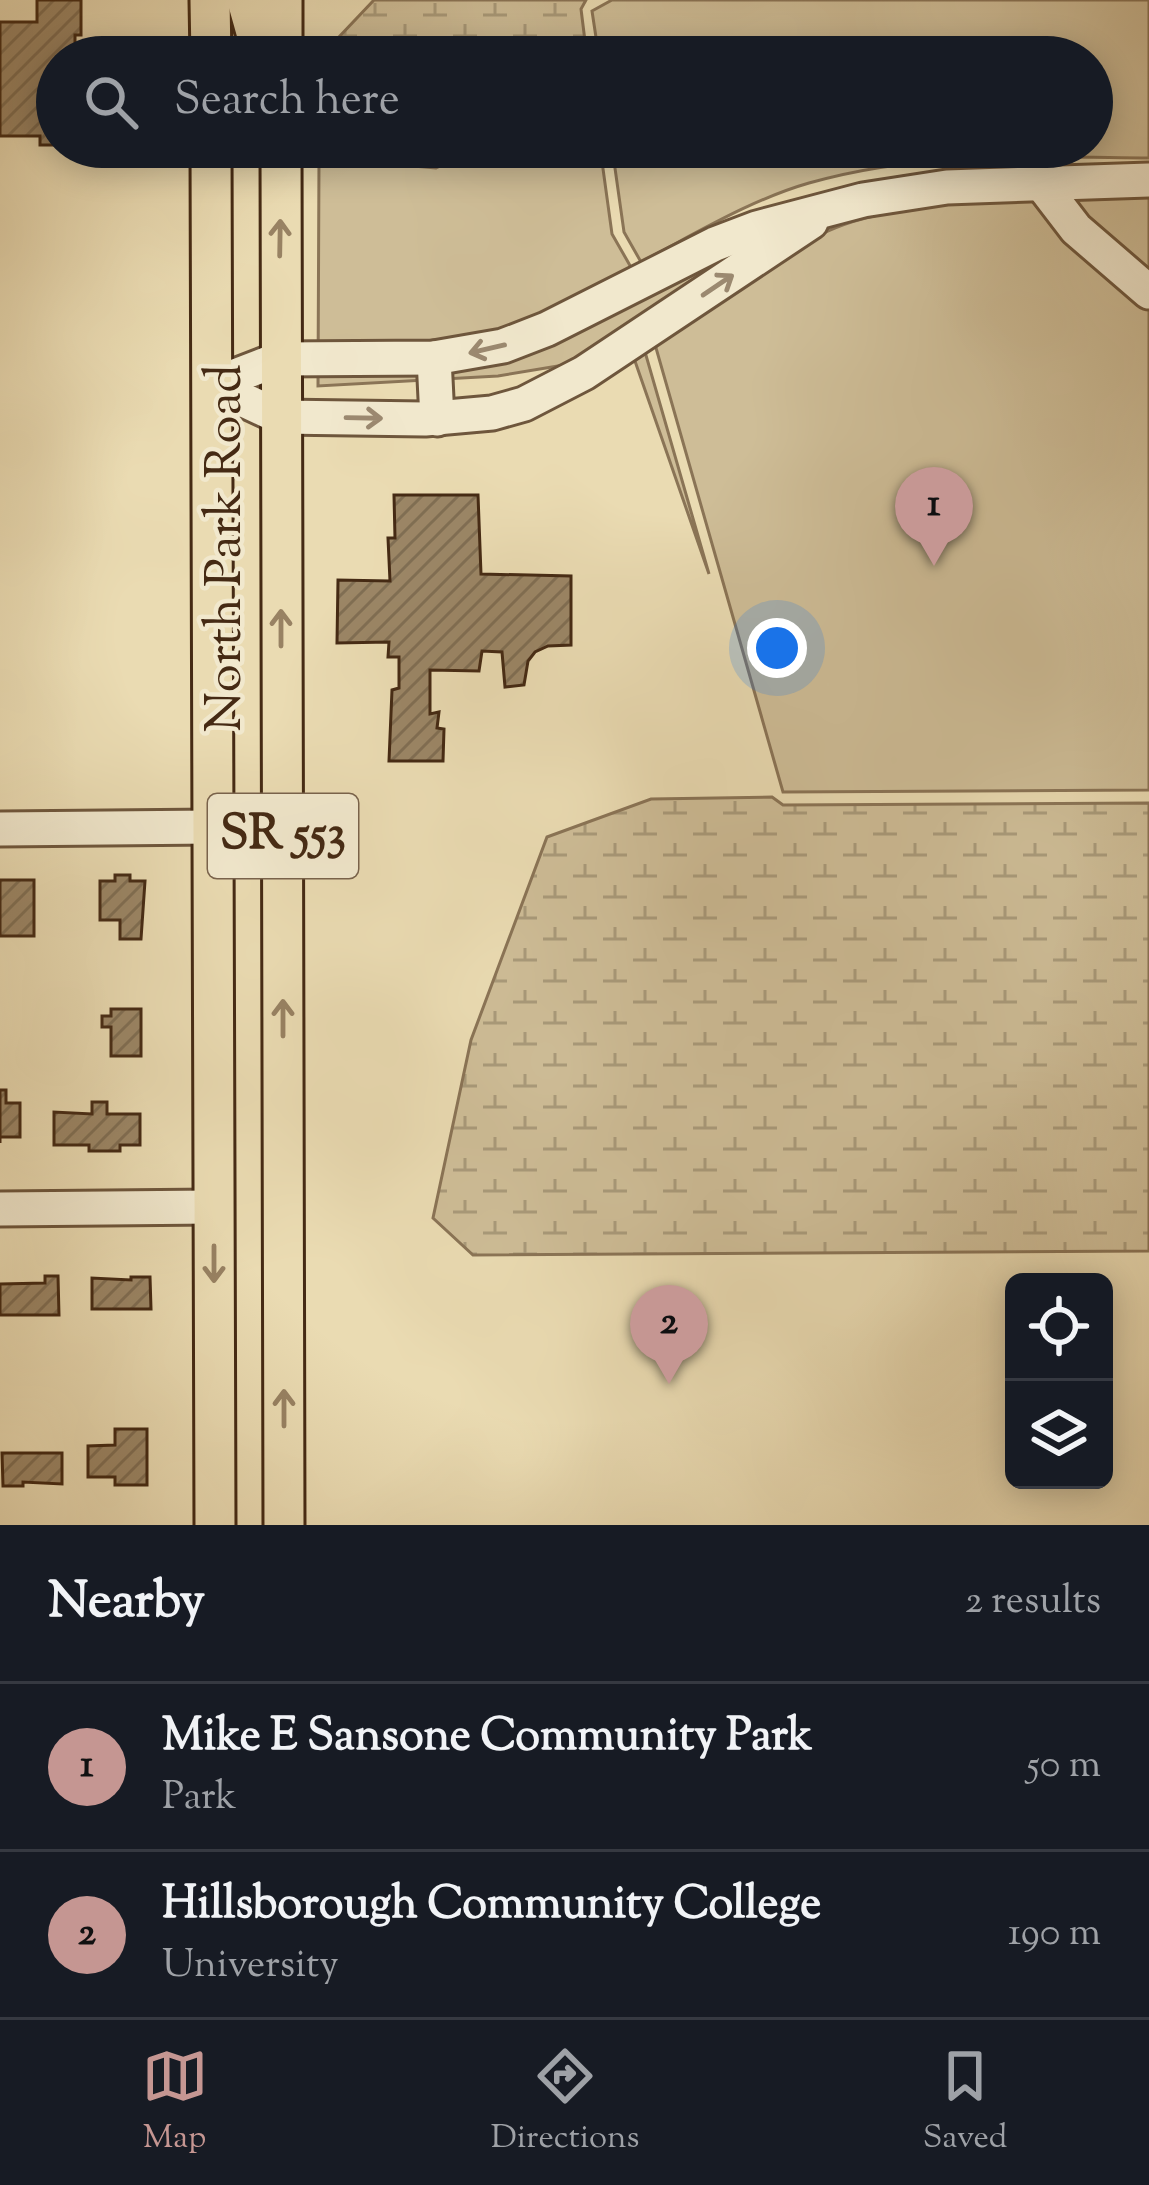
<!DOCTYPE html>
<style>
:root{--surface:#171b24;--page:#242831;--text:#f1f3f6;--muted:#9ea1a6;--line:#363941;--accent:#c59692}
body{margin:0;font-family:"Sorts Mill Goudy",serif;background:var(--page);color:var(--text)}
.controls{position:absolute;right:36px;bottom:36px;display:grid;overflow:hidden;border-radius:18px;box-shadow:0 6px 30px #0003}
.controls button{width:108px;height:108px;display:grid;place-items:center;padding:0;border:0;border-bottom:3px solid var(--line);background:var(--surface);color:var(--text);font:60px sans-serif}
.you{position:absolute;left:777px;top:648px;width:42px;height:42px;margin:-30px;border:9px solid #fff;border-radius:50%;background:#1a73e8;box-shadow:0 0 0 18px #1a73e833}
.badge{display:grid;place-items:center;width:78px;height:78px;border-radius:50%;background:var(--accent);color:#111;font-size:39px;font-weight:700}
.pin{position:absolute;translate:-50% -99px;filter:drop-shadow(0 3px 6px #0008)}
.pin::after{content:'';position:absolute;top:63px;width:42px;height:36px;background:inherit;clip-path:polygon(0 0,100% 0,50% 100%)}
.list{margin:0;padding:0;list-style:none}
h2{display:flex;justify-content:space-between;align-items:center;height:156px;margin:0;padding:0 48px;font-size:51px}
h2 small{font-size:39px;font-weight:400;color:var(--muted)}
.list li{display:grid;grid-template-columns:78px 1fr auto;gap:36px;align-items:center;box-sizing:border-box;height:168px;padding:0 48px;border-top:3px solid var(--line)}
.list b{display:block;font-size:45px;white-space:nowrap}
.list p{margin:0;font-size:39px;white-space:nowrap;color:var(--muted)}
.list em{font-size:39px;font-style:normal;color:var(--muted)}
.icon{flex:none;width:66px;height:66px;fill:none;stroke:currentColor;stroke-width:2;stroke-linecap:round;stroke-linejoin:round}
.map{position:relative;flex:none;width:1149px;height:1525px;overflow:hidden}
.search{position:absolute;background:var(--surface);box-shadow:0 6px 30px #0003;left:36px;right:36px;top:36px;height:132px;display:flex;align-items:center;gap:30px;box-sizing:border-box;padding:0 42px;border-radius:66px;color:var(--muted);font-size:45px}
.sheet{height:492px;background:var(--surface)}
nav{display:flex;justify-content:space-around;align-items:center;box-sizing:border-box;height:168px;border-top:3px solid var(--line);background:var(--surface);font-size:33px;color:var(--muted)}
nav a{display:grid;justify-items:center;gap:6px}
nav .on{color:var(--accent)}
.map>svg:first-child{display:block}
.wetland{fill:url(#wetland-marsh);stroke:#8a7456;stroke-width:3}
.park{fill:#cebd97;stroke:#8a7456;stroke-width:3}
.building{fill:url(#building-hatch);stroke:#452a14;stroke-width:3}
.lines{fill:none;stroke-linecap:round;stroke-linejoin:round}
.minor-casing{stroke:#6e563c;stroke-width:39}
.major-casing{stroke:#452a14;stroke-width:45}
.minor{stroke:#f1e8cd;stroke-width:33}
.major{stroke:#eadbb2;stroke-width:39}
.oneway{stroke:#988263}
.oneway2{stroke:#9b8970}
.labels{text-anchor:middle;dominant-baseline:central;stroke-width:9;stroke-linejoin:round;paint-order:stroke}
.shield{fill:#f1e8cd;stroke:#79634c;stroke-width:3}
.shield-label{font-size:48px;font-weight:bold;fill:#452a14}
.street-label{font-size:51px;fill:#452a14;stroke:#f1e8cd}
</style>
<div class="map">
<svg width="1149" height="1525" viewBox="0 0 1149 1525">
<defs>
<pattern id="wetland-marsh" width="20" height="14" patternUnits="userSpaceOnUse" patternTransform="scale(3)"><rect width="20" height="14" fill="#cebd97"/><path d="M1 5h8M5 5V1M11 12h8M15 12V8" fill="none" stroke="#a99a7a"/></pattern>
<pattern id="building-hatch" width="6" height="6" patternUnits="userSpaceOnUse" patternTransform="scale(3)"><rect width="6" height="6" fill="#9b8666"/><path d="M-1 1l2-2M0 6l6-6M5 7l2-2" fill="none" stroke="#806e53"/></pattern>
</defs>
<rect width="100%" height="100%" fill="#eadbb2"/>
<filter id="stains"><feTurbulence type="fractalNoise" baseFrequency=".00167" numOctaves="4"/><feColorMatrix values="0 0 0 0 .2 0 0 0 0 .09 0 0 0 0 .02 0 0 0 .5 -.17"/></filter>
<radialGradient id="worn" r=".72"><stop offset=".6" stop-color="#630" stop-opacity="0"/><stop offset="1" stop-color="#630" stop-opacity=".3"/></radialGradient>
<g class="wetland">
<polygon points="374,0 586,0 581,9 586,49 575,57 320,57"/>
<polygon points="319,147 479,147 436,168 319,158"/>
<polygon points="772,797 783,805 1149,803 1149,1251 473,1255 433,1218 471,1040 547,837 651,799"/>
</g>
<g class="park">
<path d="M 612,0 L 1149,0 L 1149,158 C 1034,157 920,151 809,183 C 750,200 695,234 641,262 L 624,232 L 612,147 L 1092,147 L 1092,57 L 599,57 L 592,11 Z"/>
<path d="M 479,147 L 600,147 L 612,234 L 632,269 C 725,230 818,187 919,174 C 994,164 1073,170 1149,171 L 858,206 L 643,345 L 709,574 L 628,341 L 576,363 L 498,376 L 318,386 L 319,158 L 436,168 Z"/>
<path d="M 1149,196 L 1149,790 L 783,792 L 654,341 C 714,302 794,236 862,219 C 953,195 1055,200 1149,196 Z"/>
</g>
<g class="building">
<polygon points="37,0 81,0 81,35 75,35 75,54 120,54 57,57 57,145 40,145 40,136 0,136 0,22 37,22"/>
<polygon points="394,495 478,495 481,574 571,576 571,645 548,646 535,652 528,661 524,685 505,687 502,652 482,651 479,671 430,670 430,714 439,712 437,728 444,729 443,761 389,761 392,690 399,688 399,657 388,657 389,642 337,643 338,580 390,581 388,538 395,538"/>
<polygon points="115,875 130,875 130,881 145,881 141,939 120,939 120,920 100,920 100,881 115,881"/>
<rect x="0" y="880" width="34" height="56"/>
<polygon points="111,1009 141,1009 141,1056 111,1056 111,1027 102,1027 102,1016 111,1016"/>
<polygon points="0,1090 6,1090 6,1103 20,1103 20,1137 0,1137 0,1143"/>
<polygon points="92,1102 107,1102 107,1114 140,1114 140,1145 120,1145 120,1151 89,1151 89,1145 54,1145 54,1112 92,1114"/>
<polygon points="45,1276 58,1276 59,1315 0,1315 0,1284 45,1283"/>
<polygon points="131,1277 150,1277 151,1309 92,1309 92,1278 131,1280"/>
<polygon points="115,1429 147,1429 147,1485 115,1485 115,1477 88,1477 88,1446 115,1445"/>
<polygon points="2,1453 62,1453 62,1484 23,1482 23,1486 3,1486"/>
</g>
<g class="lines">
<g class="minor-casing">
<g id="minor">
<polyline points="1040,182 1076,229 1149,292"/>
<polyline points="434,358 437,419"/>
<polyline points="212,385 279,359 434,358 503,346 547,329 715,244 757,228 863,200 947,187 1149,180"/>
<polyline points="212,385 280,417 425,419 492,413 524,404 584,373 811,222"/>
<polyline points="0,829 213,827"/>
<polyline points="0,1209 213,1207"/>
</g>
</g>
<g class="major-casing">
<g id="major">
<polyline points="210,0 211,57"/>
<polyline points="247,0 263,57"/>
<polyline points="282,57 282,0"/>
<polyline points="211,147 215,1525"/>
<polyline points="281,147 284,1525"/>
</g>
</g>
<use href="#minor" class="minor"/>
<use href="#major" class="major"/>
</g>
<defs><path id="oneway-shaft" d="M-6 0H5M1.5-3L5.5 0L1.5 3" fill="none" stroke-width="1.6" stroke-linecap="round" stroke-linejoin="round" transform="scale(3)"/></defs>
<g class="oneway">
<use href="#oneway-shaft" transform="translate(280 238) rotate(-89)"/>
<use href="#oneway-shaft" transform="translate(281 628) rotate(-90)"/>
<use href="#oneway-shaft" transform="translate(283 1018) rotate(-90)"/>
<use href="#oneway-shaft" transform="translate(214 1264) rotate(90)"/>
<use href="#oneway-shaft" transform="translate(284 1408) rotate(-90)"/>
</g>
<g class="oneway2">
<use href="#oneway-shaft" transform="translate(718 285) rotate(-34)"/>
<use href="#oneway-shaft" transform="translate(487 349) rotate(167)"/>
<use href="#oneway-shaft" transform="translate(364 418) rotate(1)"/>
</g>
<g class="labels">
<rect class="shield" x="208" y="794" width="150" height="84" rx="9"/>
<g class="shield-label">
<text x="283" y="836">SR 553</text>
</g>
<g class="street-label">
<text transform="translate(227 548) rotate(-90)">North Park Road</text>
</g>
</g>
<rect width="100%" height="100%" filter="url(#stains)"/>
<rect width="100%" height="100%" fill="url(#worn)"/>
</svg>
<div class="controls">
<button><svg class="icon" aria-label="locate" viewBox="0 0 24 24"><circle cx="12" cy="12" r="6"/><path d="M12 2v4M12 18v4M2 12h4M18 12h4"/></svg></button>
<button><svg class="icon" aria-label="layers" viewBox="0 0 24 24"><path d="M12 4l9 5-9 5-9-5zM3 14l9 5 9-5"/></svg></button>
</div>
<div class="you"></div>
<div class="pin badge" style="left:934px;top:566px">1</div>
<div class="pin badge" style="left:669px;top:1384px">2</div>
<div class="search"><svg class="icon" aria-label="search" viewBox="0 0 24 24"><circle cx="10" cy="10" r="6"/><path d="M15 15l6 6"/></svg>Search here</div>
</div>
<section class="sheet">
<h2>Nearby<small>2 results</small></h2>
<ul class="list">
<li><span class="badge">1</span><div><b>Mike E Sansone Community Park</b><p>Park</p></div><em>50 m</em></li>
<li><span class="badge">2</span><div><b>Hillsborough Community College</b><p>University</p></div><em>190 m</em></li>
</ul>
</section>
<nav>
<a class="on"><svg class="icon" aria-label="map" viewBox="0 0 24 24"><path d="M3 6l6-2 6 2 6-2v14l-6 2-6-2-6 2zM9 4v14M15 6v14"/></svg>Map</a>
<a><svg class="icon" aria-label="directions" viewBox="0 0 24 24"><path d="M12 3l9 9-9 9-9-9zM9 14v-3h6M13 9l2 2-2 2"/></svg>Directions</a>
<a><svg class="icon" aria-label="saved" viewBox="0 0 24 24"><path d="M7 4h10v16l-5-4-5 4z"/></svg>Saved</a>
</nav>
